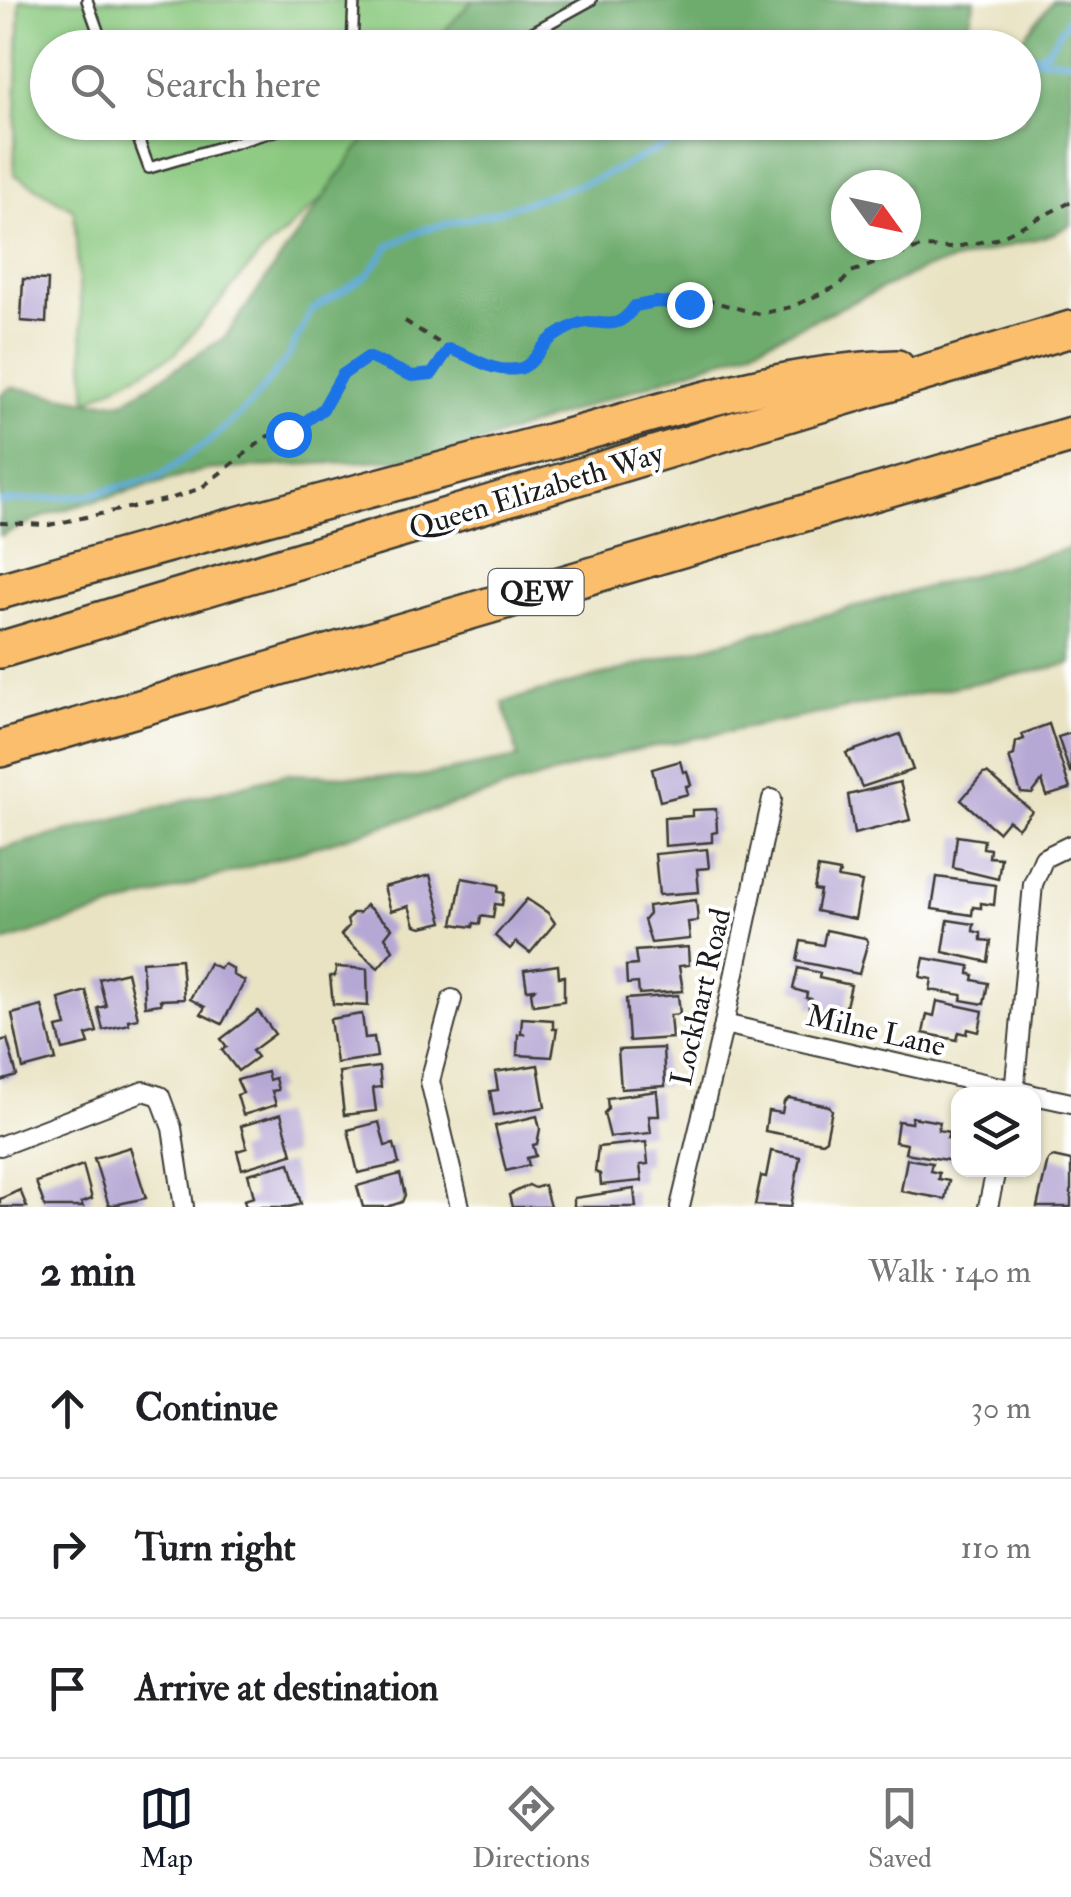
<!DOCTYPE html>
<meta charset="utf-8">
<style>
:root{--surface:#fff;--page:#f6f6f6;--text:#202124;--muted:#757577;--line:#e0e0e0;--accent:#111827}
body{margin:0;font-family:"IM FELL Double Pica",serif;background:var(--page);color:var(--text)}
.controls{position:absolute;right:30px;bottom:30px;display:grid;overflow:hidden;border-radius:20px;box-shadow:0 2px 8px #0004}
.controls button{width:90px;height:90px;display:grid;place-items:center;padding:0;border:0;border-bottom:2px solid var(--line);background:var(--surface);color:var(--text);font:50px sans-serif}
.compass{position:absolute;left:831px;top:170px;width:90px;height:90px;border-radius:50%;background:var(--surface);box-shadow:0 2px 8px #0004;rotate:123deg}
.stop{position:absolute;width:30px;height:30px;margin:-22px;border:8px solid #1a73e8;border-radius:50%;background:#fff}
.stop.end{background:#1a73e8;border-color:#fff;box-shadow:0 2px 10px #0008}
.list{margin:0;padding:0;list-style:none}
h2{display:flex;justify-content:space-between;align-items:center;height:130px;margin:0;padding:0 40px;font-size:42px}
h2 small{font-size:32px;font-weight:400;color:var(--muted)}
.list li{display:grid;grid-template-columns:65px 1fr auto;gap:30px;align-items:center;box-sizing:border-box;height:140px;padding:0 40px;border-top:2px solid var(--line)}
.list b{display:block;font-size:38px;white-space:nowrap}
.list em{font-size:32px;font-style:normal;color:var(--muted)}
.icon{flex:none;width:55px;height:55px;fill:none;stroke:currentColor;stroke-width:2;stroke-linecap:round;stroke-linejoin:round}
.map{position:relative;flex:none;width:1071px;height:1207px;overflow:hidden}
.search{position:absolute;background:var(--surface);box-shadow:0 2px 8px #0004;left:30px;right:30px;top:30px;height:110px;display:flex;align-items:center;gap:25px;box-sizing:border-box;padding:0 35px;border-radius:55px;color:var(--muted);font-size:38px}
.sheet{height:550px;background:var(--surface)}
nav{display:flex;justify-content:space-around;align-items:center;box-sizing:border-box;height:140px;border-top:2px solid var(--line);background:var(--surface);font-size:28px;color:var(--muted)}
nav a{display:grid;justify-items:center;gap:5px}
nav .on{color:var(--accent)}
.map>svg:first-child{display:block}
.green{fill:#89c87e;stroke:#52724d;stroke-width:2.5}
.forest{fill:#6eac6d;stroke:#456444;stroke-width:2.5;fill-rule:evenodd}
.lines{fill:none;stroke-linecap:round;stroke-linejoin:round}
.stream{stroke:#61abd9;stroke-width:6}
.building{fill:#b6a8d4}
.lane-casing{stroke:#3b3a35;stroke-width:14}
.street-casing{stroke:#3b3a35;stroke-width:22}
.highway-casing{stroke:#3b3a35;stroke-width:40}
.path{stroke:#3b3a35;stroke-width:4;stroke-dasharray:8 8;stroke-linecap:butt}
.lane{stroke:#fff;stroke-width:9}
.street{stroke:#fff;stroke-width:18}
.highway{stroke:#fabe6d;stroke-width:35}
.route{stroke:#1a73e8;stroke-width:12}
.labels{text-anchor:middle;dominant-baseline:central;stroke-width:8;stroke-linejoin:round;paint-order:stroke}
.shield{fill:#fff;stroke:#606060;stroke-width:2.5}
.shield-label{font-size:28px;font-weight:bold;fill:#1c1c1c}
.street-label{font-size:30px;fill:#1c1c1c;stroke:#fff}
</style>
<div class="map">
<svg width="1071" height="1207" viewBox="0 0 1071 1207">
<rect width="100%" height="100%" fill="#fff"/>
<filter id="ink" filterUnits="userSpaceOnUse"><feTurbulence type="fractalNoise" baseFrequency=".01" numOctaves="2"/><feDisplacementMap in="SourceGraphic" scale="20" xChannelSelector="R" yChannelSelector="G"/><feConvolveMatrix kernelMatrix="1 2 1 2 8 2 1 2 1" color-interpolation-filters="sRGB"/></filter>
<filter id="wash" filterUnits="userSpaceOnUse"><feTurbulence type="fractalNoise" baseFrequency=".0048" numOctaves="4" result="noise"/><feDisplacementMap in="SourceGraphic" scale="40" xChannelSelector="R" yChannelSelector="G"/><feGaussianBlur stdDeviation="2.25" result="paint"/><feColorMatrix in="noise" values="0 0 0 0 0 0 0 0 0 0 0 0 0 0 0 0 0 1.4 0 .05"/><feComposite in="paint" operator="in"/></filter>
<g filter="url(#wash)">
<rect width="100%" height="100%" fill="#e9e3c3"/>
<polygon class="green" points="20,0 640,0 551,47 48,48 48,122 412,123 396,131 259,256 175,354 87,401 74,210 14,174"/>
<g class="forest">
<polygon points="473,0 975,0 969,23 993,47 429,48"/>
<path d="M 1053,0 L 1071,0 L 1071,224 L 1054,234 L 924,269 L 749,350 L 439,457 L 205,470 L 52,513 L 0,536 L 0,395 L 12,387 L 87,401 L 123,402 L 225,337 L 376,123 L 1024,122 L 1024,48 L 1016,47 ZM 846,185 L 906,185 L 906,245 L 846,245 Z"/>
<polygon points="1071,548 1071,664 625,752 0,943 0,849 286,774 411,778 518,758 503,702"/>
</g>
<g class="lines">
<g class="stream">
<polyline points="1032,59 1071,60"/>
<polyline points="1024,60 1046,52 1071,15"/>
<polyline points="0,502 89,495 158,477 207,443 251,404 289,355 312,310 367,276 390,245 425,229 493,213 596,179 715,122"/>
</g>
</g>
<g id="blocks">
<g class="building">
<polygon points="23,279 48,280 46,323 21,321"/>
<polygon points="1049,724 1070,789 1047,796 1042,781 1032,794 1021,793 1009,757 1014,755 1016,742 1024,739 1022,734"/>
<polygon points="1071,733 1071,773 1070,773 1058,737"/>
<polygon points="900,734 913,770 862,787 846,753"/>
<polygon points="680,761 683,772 687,771 691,785 686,786 688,794 660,801 652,769"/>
<polygon points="987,773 1032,811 1018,828 1008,820 998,832 961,800 983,774"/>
<polygon points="900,782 910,820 854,834 848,795"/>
<polygon points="716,809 717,832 712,833 712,842 665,846 664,818 692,816 692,810"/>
<polygon points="957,836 984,840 983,848 990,849 989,857 1001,858 998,879 953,868"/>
<polygon points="707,849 709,868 697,869 699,892 659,895 655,854"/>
<polygon points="818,868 840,872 838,878 862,882 855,919 816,911 820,891 814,890"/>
<polygon points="430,875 443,922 422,927 415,925 409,906 391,911 384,887"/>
<polygon points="937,877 996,885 994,905 981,903 981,908 973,907 972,915 932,909"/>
<polygon points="462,878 499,885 498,892 504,893 502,905 495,904 493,918 481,916 480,924 474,923 473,927 453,924"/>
<polygon points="527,899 548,913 555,923 530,953 516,942 510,949 495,936"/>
<polygon points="696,900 698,921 688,922 690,939 651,943 644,920 649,914 648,906"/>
<polygon points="366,905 392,928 385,937 393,950 378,968 341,935 349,926 347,920 353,913 359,913"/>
<polygon points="948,920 974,924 973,931 981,933 981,940 991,941 988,962 943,952"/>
<polygon points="826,930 865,938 868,941 859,974 797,961 801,941 823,945"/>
<polygon points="688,947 689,965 679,966 683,991 639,994 638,983 627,984 626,966 637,965 635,951"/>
<polygon points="924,958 970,966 969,974 974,975 973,980 988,983 984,1004 961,1000 962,995 930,990 932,979 920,977"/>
<polygon points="181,959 184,999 160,1000 161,1004 145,1006 142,962"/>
<polygon points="209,963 219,968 224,964 233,969 233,975 245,981 222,1024 201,1014 205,1007 190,999"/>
<polygon points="558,965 559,977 564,976 564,1001 533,1005 531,992 534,989 527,990 524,970"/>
<polygon points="336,967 367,969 368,1006 333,1004 330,976 335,976"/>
<polygon points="798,968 820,973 819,978 851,985 844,1015 809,1007 811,999 806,998 807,993 793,989"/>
<polygon points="127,972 138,1018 128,1020 129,1024 103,1030 98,1008 106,1006 99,979"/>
<polygon points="86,991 97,1032 86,1035 89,1044 63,1050 57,1028 66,1026 59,999"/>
<polygon points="678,995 680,1014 670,1015 672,1038 629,1041 626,999"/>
<polygon points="937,1001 983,1011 979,1032 968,1029 967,1034 959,1032 957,1040 923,1033 927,1014 934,1016"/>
<polygon points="42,1006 56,1060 23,1069 12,1014"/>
<polygon points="258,1011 275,1034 252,1051 257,1057 238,1071 222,1050 227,1047 221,1039"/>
<polygon points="362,1014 365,1038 374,1037 377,1057 336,1063 330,1019"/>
<polygon points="522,1018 553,1020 553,1029 557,1029 552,1057 517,1055 518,1034 525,1034 521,1032"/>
<polygon points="7,1039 17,1076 0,1081 0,1041"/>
<polygon points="663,1048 665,1086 621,1089 618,1050"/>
<polygon points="538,1065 545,1107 494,1115 490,1091 498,1090 495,1072"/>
<polygon points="379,1067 381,1087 373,1088 376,1111 344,1115 339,1072"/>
<polygon points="267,1072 269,1080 275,1078 278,1090 272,1091 276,1105 243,1115 237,1095 243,1093 237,1080"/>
<polygon points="657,1091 659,1116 649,1116 651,1133 610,1137 604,1113 608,1109 607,1098"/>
<polygon points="789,1098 829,1106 832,1110 826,1139 822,1142 765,1131 768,1111 782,1113 784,1102"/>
<polygon points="281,1114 292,1154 242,1169 237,1151 247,1148 241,1126"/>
<polygon points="537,1116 540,1129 537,1144 533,1145 536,1156 527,1158 529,1165 506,1171 495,1126"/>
<polygon points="912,1117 940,1122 938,1130 949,1132 947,1138 957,1140 953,1161 905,1153 907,1144 895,1142 898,1121 911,1123"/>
<polygon points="379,1122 385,1146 394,1144 399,1164 358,1173 348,1130"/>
<polygon points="646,1142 648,1164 640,1165 642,1181 601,1185 600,1174 595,1172 598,1147"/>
<polygon points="130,1147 146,1198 109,1206 94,1158"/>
<polygon points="771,1151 800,1157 791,1207 755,1205 761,1176 766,1177"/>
<polygon points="1053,1157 1071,1161 1071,1207 1037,1207 1048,1160"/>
<polygon points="907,1159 932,1163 930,1171 939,1173 938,1179 949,1181 945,1199 901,1191"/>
<polygon points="290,1163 301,1204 289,1207 246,1207 244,1200 254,1197 248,1174"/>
<polygon points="83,1165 92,1199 81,1203 83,1207 45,1207 36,1182"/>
<polygon points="400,1174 405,1195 402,1202 387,1207 363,1207 357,1186"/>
<polygon points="529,1185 535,1188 544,1185 550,1207 512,1207 509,1195"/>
<polygon points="634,1189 636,1207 574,1207 574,1198"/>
<polygon points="20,1190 27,1207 0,1207 0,1199"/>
</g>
</g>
</g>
<g filter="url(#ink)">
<use href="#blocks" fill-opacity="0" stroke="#3b3a35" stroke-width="2.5"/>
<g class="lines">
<g class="lane-casing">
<g id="lane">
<polyline points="87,0 104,48"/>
<polyline points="352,48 354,0"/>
<polyline points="504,48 591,0"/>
<polyline points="132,122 149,168 305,122"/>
</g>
</g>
<g class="street-casing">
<g id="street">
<polyline points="452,999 430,1081 460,1207"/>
<polyline points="724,1024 1031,1094"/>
<polyline points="1014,1094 1033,884 1044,858 1071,845"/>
<polyline points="1034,1095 1071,1103"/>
<polyline points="0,1146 144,1091 160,1096 172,1128 184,1207"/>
<polyline points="680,1207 724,1024 772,799"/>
<polyline points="988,1207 996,1170"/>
</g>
</g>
<g class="highway-casing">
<g id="highway">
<path d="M 0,591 C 183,539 365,490 549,442 C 662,412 779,372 897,368"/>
<polyline points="0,650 1071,329"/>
<polyline points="0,749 1071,435"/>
</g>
</g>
<g class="path">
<path d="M 405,321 C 432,338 494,383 526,365 C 542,356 549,337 573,326 C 601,313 612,339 635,306 C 656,302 682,308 699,298 L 759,314 L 791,307 L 840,285 L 851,272 L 921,247 L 950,248 L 996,239 L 1071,202"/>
<polyline points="0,523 49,525 170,499 201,488 268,436 289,434 323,409 341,375 368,357 412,375 432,374 449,349"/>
</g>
<use href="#lane" class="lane"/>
<use href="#street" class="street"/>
<use href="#highway" class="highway"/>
</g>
</g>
<g class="lines" filter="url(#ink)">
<path class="route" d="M 288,434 L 323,409 L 342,375 L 368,357 L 412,376 L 432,374 L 449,349 C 472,355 490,373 517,369 C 534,367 539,347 552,338 C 558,334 566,329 573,326 C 600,313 612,339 635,306 L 656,302 L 689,304"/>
</g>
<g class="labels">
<rect class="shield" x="488.5" y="569" width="95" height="46" rx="8"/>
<g class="shield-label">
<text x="536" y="592">QEW</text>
</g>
<g class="street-label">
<text transform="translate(536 491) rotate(-17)">Queen Elizabeth Way</text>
<text transform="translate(701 997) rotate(-77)">Lockhart Road</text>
<text transform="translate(876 1031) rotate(13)">Milne Lane</text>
</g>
</g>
</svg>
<div class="controls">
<button><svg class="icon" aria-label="layers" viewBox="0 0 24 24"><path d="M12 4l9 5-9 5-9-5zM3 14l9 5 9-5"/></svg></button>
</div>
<svg class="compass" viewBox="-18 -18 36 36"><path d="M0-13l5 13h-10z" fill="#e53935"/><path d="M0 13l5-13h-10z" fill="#757577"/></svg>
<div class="stop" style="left:288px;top:434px"></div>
<div class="stop end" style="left:689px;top:304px"></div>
<div class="search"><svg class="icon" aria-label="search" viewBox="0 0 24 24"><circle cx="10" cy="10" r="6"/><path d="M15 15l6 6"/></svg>Search here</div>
</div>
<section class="sheet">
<h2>2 min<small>Walk · 140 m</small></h2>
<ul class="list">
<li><svg class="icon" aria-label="ahead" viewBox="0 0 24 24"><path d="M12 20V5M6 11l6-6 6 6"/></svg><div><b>Continue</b></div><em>30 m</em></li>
<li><svg class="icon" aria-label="right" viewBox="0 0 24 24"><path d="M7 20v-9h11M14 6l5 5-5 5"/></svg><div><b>Turn right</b></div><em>110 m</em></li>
<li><svg class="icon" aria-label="arrive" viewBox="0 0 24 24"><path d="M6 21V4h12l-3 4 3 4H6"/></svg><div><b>Arrive at destination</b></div></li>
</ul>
</section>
<nav>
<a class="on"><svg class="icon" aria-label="map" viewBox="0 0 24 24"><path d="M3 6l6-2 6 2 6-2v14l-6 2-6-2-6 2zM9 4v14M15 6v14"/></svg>Map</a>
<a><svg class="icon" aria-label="directions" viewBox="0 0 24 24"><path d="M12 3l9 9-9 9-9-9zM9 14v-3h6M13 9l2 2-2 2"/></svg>Directions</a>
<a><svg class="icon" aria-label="saved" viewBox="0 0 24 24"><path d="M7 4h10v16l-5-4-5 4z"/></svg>Saved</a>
</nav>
